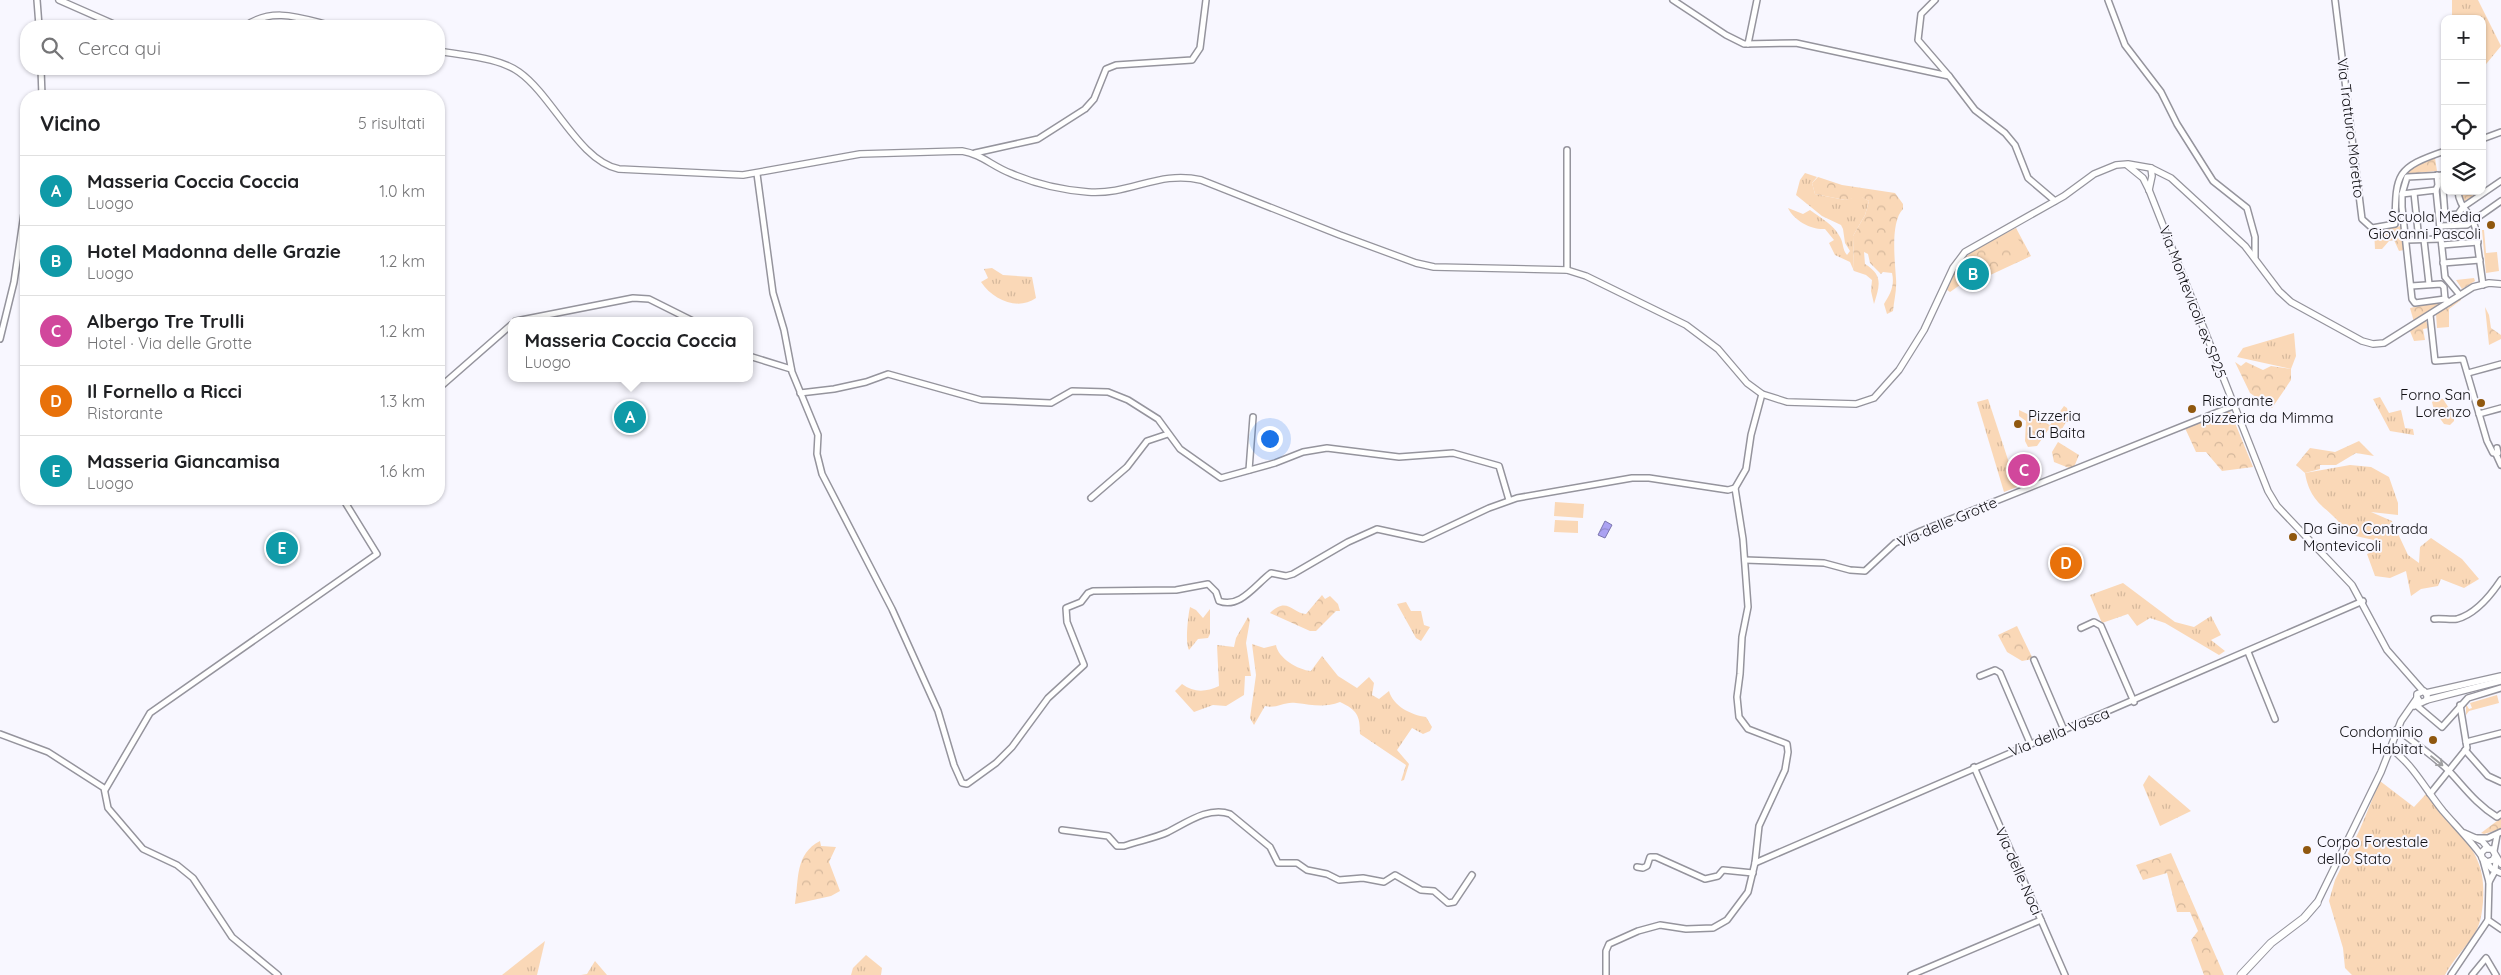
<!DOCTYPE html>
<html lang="it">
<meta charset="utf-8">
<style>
:root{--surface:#fff;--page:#f2f2f2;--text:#202124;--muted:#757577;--line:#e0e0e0;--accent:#90580f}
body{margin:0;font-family:Quicksand,sans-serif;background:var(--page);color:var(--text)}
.controls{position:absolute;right:15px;top:15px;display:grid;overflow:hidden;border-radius:10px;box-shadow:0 1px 4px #0004}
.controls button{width:45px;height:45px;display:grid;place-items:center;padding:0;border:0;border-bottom:1px solid var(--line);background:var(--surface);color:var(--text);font:25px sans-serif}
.you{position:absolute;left:1269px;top:438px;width:18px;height:18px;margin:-12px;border:4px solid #fff;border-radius:50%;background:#1a73e8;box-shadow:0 0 0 8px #1a73e833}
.badge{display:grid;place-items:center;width:32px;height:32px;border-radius:50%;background:var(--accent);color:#fff;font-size:16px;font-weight:700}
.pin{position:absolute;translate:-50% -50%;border:2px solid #fff;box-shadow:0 1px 5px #0006}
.popup{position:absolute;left:508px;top:317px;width:245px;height:65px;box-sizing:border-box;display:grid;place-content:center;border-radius:10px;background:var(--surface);filter:drop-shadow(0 1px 4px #0005);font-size:16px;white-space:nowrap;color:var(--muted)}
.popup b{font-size:19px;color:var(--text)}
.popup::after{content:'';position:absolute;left:50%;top:100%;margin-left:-10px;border:10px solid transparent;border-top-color:var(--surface)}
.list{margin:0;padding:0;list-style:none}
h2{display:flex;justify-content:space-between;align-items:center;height:65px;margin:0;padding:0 20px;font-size:21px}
h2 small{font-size:16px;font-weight:400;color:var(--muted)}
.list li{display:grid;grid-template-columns:32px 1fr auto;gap:15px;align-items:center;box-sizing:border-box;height:70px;padding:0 20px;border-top:1px solid var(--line)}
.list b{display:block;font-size:19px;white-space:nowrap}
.list p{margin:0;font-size:16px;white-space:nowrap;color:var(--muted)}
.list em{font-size:16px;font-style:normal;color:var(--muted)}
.icon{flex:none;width:28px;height:28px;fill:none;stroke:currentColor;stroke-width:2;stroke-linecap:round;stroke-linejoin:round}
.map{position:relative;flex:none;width:2501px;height:975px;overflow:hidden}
.search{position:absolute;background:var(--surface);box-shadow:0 1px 4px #0004;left:20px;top:20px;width:425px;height:55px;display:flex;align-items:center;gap:12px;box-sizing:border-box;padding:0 18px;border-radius:20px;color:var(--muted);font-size:19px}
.panel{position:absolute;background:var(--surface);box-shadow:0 1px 4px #0004;left:20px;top:90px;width:425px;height:415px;border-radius:20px}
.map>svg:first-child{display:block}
.grass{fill:url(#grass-tufts)}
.forest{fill:url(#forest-crowns)}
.garden{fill:#fad8b7}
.water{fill:url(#water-waves);stroke:#7c76af}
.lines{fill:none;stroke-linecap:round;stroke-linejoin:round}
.minor-casing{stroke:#95949d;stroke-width:8}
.tertiary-casing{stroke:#95949d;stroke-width:8}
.secondary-casing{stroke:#95949d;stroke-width:9}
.minor{stroke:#fff;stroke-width:5}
.tertiary{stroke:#fff;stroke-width:5.5}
.secondary{stroke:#fff;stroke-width:7}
.oneway{stroke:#9f9fa1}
.poi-dot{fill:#90580f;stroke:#f8f7ff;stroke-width:2}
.labels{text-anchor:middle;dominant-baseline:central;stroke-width:4;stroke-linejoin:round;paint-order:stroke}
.street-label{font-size:15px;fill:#100f13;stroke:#f8f7ff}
.poi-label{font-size:15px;fill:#100f13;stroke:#f8f7ff;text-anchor:start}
</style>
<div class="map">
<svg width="2501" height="975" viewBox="0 0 2501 975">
<defs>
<pattern id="grass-tufts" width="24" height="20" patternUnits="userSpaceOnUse" patternTransform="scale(1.25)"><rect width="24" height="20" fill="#fad8b7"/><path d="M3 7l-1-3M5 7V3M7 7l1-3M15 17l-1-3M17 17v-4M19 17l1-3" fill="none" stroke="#d5b89c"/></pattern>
<pattern id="forest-crowns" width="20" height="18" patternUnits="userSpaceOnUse" patternTransform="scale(1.25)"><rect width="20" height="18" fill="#fad8b7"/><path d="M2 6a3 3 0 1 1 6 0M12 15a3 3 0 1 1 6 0" fill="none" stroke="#d5b89c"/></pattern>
<pattern id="water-waves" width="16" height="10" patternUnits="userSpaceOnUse" patternTransform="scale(1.25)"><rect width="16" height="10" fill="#aba2f2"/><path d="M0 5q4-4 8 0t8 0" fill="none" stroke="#928acf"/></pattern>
</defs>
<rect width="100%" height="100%" fill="#f8f7ff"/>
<g class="grass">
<polygon points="2452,0 2478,0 2501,46 2482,69 2482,19 2452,19"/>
<path d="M 1805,173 L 1817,177 L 1812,183 L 1815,194 L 1845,200 L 1860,196 L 1869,201 L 1865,215 L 1853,236 L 1854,271 L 1850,262 L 1835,255 L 1829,243 L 1834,240 L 1825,229 C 1812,230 1794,221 1788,208 L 1803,214 L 1810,210 C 1821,218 1834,225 1840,237 C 1844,244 1842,249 1847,255 L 1850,251 L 1845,243 L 1843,229 L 1841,225 L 1822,216 L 1796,195 L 1800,180 Z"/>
<path d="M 992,268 L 1003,275 L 1032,277 L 1036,298 C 1018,311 993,300 981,282 L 988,278 L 984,269 Z"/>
<polygon points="2294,333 2296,356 2291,369 2237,357 2243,348"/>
<polygon points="2380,397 2389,413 2401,410 2405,428 2413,429 2414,435 2390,431 2373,399"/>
<polygon points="1988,399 2017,487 2004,492 1977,402"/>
<path d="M 2350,465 L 2371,467 L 2389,477 L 2398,503 L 2398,515 L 2371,512 L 2392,521 L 2408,555 L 2419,563 L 2420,547 L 2431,538 L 2462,559 L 2479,579 L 2464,588 L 2441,579 L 2438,586 L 2421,589 L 2411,596 L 2406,571 L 2390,578 L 2375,576 L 2367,554 L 2377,550 L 2378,541 L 2347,534 C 2333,507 2311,509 2305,473 Z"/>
<polygon points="2123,583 2175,622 2194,627 2211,616 2221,635 2211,640 2225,651 2219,655 2165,623 2150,618 2137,626 2128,614 2102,623 2090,595"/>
<polygon points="1406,602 1411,611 1421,611 1424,625 1430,627 1421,641 1416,638 1397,604"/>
<path d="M 1190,607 L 1196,610 L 1203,618 L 1210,609 L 1210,634 L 1208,638 L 1198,639 L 1189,650 C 1185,642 1188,616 1190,607 Z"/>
<path d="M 1248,617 L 1250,620 L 1246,643 L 1251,676 L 1245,676 L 1244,695 L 1226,706 L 1213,705 L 1194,712 L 1175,691 L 1182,684 C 1194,693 1206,692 1219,686 L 1217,645 L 1234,647 L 1236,638 Z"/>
<path d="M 1252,644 L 1264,648 L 1276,645 C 1278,658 1298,670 1311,671 L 1322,656 L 1338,676 L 1357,688 L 1369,677 L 1374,683 L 1372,695 L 1379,699 L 1389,691 C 1393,706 1411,715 1426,717 L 1432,727 L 1430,731 L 1423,734 L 1412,728 L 1397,750 L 1409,764 L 1404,780 L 1401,781 L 1406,765 L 1360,734 C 1360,715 1357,710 1340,702 C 1324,708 1313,705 1296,703 C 1284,701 1277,709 1265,706 L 1254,725 L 1250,718 L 1256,675 Z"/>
<polygon points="2149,775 2191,811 2160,826 2143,785"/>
<path d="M 2380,781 L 2414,807 L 2426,794 C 2455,833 2488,848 2483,902 C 2482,912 2481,922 2476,931 C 2467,947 2453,959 2445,975 L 2352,975 L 2345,968 L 2343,948 L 2329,901 L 2335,880 L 2360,829 Z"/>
<polygon points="545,941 537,975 502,975"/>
<polygon points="866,955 882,968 881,975 851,975 853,968"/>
<polygon points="595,961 607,975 581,975 587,974"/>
</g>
<g class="forest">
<polygon points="2435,158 2437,171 2405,174 2411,168"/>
<path d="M 1818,177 L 1842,185 L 1895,193 L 1903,204 L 1903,209 C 1890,222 1895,261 1896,279 C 1897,289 1894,301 1893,311 L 1887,314 L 1884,304 C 1890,294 1895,286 1892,273 L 1883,272 L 1881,274 L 1870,263 L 1868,254 L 1864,252 L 1865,264 C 1883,275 1880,285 1874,304 L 1871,291 L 1872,280 L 1866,275 L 1854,271 L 1853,236 L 1865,215 L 1869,201 L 1861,197 L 1845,200 L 1815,194 L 1812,183 Z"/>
<polygon points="2461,191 2476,191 2477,193 2462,203"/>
<polygon points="2402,226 2404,250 2399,251 2394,240 2389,241 2382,249 2375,249 2374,230"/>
<polygon points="2016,228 2031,256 1971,284 1960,285 1950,292 1947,290 1957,267 1966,257"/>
<polygon points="2474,278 2475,281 2462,289 2456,280"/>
<polygon points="2461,297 2461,300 2449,309 2449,327 2437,328 2436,314"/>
<polygon points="2437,302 2439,304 2414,322 2410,308"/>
<polygon points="2485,307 2489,315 2491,328 2501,335 2501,339 2489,345"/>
<polygon points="2426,320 2428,328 2423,329 2425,340 2414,341 2410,331"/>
<polygon points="2235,362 2241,366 2246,362 2263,370 2271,366 2291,369 2291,380 2272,408 2250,393"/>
<polygon points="2064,406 2067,408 2070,422 2066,422 2059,434 2048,430 2037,446 2028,447 2025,441 2026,421 2019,416 2019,410 2050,425"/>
<polygon points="2226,411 2231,413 2253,467 2222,471 2206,452 2196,452 2185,428"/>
<polygon points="2359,441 2374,456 2356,453 2336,465 2320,465 2320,469 2305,473 2296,465 2310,448 2335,452"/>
<polygon points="2058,442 2079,455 2074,467 2069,468 2054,462 2052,452"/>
<path d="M 1322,595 L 1325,599 L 1330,596 L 1338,604 L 1340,611 L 1336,611 L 1316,631 L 1310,631 L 1270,613 C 1287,596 1292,613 1306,614 Z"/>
<polygon points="2017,626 2033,659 2022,661 2007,652 1998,635"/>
<polygon points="2501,818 2501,829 2484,834 2481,833"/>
<path d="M 820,841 L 821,846 L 836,847 L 829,862 L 840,891 L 831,896 L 795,904 C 799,878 795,854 820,841 Z"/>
<polygon points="2171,853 2224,975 2204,975 2191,940 2198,931 2190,912 2177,912 2167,873 2143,880 2136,865"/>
</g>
<g class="garden">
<path d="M 2016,228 L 2017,231 L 1971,255 L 1972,258 L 1960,266 L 1958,274 L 1954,273 C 1966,249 1993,240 2016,228 Z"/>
<polygon points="2482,230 2484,230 2486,253 2497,252 2499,271 2486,273"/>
<polygon points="2017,237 2028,257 2018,262 2007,242"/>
<polygon points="2438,398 2443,399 2454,416 2454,421 2450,425 2444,424 2434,410 2432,402"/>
<polygon points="1555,502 1584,504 1583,518 1554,516"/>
<polygon points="1555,520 1578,521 1578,533 1554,532"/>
<polygon points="2497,695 2499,703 2469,711 2466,715 2466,704 2469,709 2472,708 2470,703"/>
</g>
<polygon class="water" points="1605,521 1612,525 1605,538 1598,535"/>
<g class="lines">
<g class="minor-casing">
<g id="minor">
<polyline points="37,0 39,26"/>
<polyline points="1673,0 1726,35 1744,44 1796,43 1949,76 1975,110 2005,133 2015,145 2028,178 2055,201"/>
<polyline points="1935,0 1921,14 1918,40 1949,76"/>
<polyline points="2108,0 2125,45 2161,92 2177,124 2213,181 2247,208 2255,237 2255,257"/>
<path d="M 2335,0 L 2362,219 L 2372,228 L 2395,224 C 2396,174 2395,168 2445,151"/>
<polyline points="1748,44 1757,0"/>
<polyline points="41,69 42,96"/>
<polyline points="2482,139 2501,132"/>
<polyline points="1567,150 1567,270"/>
<polyline points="975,153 1038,139 1085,109 1094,99 1106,69 1116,65 1192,60 1200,48 1206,0"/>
<path d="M 757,174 L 773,293 L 784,330 L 792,372 L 818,435 L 817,454 L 822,474 L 892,609 L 938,711 L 954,765 L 962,783 L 967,784 L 996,763 L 1012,747 L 1048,698 L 1084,665 L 1067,622 L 1066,608 L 1081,602 L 1088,593 L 1093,591 L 1176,590 L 1208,584 L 1216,592 L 1219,601 C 1240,609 1255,585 1271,573 L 1286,576 L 1293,574 L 1348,542 L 1377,529 L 1423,539 L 1489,508 L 1517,498 L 1632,478 L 1649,478 L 1728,490 L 1735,488"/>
<polyline points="2437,175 2438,185 2436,190 2445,277 2459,294"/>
<polyline points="2442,175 2445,216"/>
<polyline points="2445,175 2407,177 2402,194 2402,207 2412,299 2415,303 2445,299 2449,302"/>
<path d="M 2458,191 C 2459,208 2471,212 2475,227 L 2483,285"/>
<polyline points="2414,193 2418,231 2424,240 2429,284"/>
<polyline points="2402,194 2436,190"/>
<polyline points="2439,216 2458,214 2463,207 2501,181"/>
<polyline points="2440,226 2467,225 2501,201"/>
<polyline points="2407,240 2441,239"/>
<polyline points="2442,245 2478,242"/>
<polyline points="2443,263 2480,260"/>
<polyline points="2411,286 2441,284 2444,287 2445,299"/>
<polyline points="2430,315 2435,361 2463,359 2487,441 2493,453 2498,453 2497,448"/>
<polyline points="516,321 633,298 649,299 693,321"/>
<polyline points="0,339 14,282 26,200"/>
<polyline points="749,356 791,369"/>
<polyline points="2468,373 2501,364"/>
<polyline points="439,388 511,325"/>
<polyline points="800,393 834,389 866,382 888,374 981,400 1051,403 1072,391 1108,392 1128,400 1158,419 1180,449 1221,478 1275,463 1303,452 1327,448 1399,457 1453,453 1499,466 1509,500"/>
<polyline points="2479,414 2501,408"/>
<polyline points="2496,454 2501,465"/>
<polyline points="1249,470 1253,417"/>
<polyline points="1091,498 1127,467 1147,441 1168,434"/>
<polyline points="1745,560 1824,563 1850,570 1865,571 1895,543 1921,531 2233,406"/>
<path d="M 2434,619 C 2441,618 2451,620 2457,619 C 2476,614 2491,595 2501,580"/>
<polyline points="2081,628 2094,622 2101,626 2134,702"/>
<polyline points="2248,652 2275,719"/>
<polyline points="2034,660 2064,730"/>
<polyline points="1980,676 1995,670 2000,673 2030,743"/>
<polyline points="2416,705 2442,727 2468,698 2501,688"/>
<path d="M 2397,729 C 2414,743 2434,756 2449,771 C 2465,788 2476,804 2497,817 L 2501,814"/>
<polyline points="0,734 48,752 104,788 108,808 143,849 177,865 193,878 232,937 278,975"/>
<polyline points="2466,742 2501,733"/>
<polyline points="2465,750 2488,776 2501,782"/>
<polyline points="1974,767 2065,975"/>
<polyline points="105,790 150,713 377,554 343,499"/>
<polyline points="2430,794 2467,748 2460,705"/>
<path d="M 1062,830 L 1108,836 L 1117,846 L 1124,846 C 1138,841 1155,838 1168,832 C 1186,823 1209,806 1230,814 L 1270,847 L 1278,863 L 1297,863 L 1307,870 L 1327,874 L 1339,880 L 1363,878 L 1384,882 L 1395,875 L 1421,890 L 1434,891 L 1448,903 L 1454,902 L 1472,875"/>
<polyline points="2475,838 2488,838 2501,832"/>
<polyline points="2494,851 2497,835"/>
<polyline points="2483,860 2489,882 2488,920 2501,929"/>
<polyline points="1755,863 2363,601"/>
<polyline points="1637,867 1643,868 1647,866 1650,857 1656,857 1705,879 1718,876 1723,870 1753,873"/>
<polyline points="2489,882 2495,871 2496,859"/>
<polyline points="1606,975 1606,951 1609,944 1638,931 1660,925 1686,929 1713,928 1727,920 1748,892 1755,863 1759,826 1785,770 1788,752 1787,744 1748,729 1739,717 1737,697 1740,674 1742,637 1748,607 1743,539 1735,488 1746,469 1751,435 1762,394"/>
<polyline points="1911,975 2041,920"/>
<polyline points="2451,975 2488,920"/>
<polyline points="2472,975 2486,958 2496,975"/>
</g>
</g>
<g class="tertiary-casing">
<g id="tertiary">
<polyline points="59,0 118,26"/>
<path d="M 245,26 C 274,6 303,19 333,26"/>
<path d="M 439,51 C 464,56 498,57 519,72 C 553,96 579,161 619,169 L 743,175 L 860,154 L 962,151 C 981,154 992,166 1010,173 C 1035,184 1062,190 1088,192 C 1131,195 1159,170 1201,180 L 1340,235 L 1416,263 L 1434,267 L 1567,270 L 1586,276 L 1686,325 L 1718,349 L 1747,383 L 1762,394 L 1787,402 L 1856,404 L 1874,398 L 1899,370 L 1924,330 L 1953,268 L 1965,252 L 2064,196 L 2094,174 L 2116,165 L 2128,164 L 2151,168 L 2171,178 L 2245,246 L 2279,291 L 2291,302 L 2362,341 L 2373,344 L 2384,343 L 2473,287 L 2489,283 L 2501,284"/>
<polyline points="2127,165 2143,178 2149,190 2268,491 2277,506 2352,585 2387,650 2423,691"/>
<polyline points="2149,190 2152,176 2151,168"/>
<polyline points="2426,693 2501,676"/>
<polyline points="2427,700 2501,681"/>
<polyline points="2414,706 2427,700 2427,695 2424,691 2417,694 2417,698 2420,702"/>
<path d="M 2390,748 C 2413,764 2425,789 2443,811 C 2456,826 2469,839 2481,855"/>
<polyline points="2464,833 2482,841 2488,848"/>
<polyline points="2495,856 2493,860 2487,862 2482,858 2481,853 2485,849 2492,849 2501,864"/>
<polyline points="2485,861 2492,869 2501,873"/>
<polyline points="2317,903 2381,772 2401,721 2417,698"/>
</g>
</g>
<g class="secondary-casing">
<polyline id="secondary" points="2241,975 2271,943 2304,918 2317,903"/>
</g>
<use href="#minor" class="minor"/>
<use href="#tertiary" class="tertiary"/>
<use href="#secondary" class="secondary"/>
</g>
<defs><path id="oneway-shaft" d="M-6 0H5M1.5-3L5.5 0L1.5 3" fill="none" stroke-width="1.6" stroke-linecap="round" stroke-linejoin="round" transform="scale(1.25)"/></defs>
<use class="oneway" href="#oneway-shaft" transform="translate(2437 761) rotate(39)"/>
<g class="poi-dot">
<circle cx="2491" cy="225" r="5"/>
<circle cx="2481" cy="403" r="5"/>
<circle cx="2192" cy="409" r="5"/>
<circle cx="2018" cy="424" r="5"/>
<circle cx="2293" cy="537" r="5"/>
<circle cx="2433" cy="740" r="5"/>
<circle cx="2307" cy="850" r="5"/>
</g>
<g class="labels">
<g class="street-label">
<text transform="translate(2351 128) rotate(83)">Via Tratturo Moretto</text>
<text transform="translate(2193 302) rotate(69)">Via Montevicoli ex SP25</text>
<text transform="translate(1947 522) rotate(-23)">Via delle Grotte</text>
<text transform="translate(2059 732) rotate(-22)">Via della Vasca</text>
<text transform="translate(2019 871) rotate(66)">Via delle Noci</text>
</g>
<g class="poi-label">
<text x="2481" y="216" text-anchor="end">Scuola Media<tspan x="2481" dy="17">Giovanni Pascoli</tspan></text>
<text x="2471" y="394" text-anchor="end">Forno San<tspan x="2471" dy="17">Lorenzo</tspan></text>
<text x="2202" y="400">Ristorante<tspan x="2202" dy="17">pizzeria da Mimma</tspan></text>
<text x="2028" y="415">Pizzeria<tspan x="2028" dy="17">La Baita</tspan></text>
<text x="2303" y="528">Da Gino Contrada<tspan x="2303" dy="17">Montevicoli</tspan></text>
<text x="2423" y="731" text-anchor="end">Condominio<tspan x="2423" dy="17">Habitat</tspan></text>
<text x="2317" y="841">Corpo Forestale<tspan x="2317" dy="17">dello Stato</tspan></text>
</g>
</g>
</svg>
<div class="controls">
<button>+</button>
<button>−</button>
<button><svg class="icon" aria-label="locate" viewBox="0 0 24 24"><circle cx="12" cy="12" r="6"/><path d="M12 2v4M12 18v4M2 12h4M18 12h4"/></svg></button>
<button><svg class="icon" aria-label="layers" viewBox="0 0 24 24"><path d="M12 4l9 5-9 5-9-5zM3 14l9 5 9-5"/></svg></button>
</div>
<div class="you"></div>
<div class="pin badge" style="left:630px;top:417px;background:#0f9aa8">A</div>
<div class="popup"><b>Masseria Coccia Coccia</b>Luogo</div>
<div class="pin badge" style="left:1973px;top:274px;background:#0f9aa8">B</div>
<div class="pin badge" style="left:2024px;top:470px;background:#d1479c">C</div>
<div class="pin badge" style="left:2066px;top:563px;background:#e8710a">D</div>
<div class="pin badge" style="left:282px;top:548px;background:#0f9aa8">E</div>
<div class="search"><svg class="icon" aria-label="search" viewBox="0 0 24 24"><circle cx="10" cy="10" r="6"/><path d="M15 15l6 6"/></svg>Cerca qui</div>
<section class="panel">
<h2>Vicino<small>5 risultati</small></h2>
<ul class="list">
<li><span class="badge" style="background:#0f9aa8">A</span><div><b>Masseria Coccia Coccia</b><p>Luogo</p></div><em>1.0 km</em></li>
<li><span class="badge" style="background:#0f9aa8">B</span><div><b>Hotel Madonna delle Grazie</b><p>Luogo</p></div><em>1.2 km</em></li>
<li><span class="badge" style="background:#d1479c">C</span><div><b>Albergo Tre Trulli</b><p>Hotel · Via delle Grotte</p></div><em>1.2 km</em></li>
<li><span class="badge" style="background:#e8710a">D</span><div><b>Il Fornello a Ricci</b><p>Ristorante</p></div><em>1.3 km</em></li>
<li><span class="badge" style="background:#0f9aa8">E</span><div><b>Masseria Giancamisa</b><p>Luogo</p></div><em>1.6 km</em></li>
</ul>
</section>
</div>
